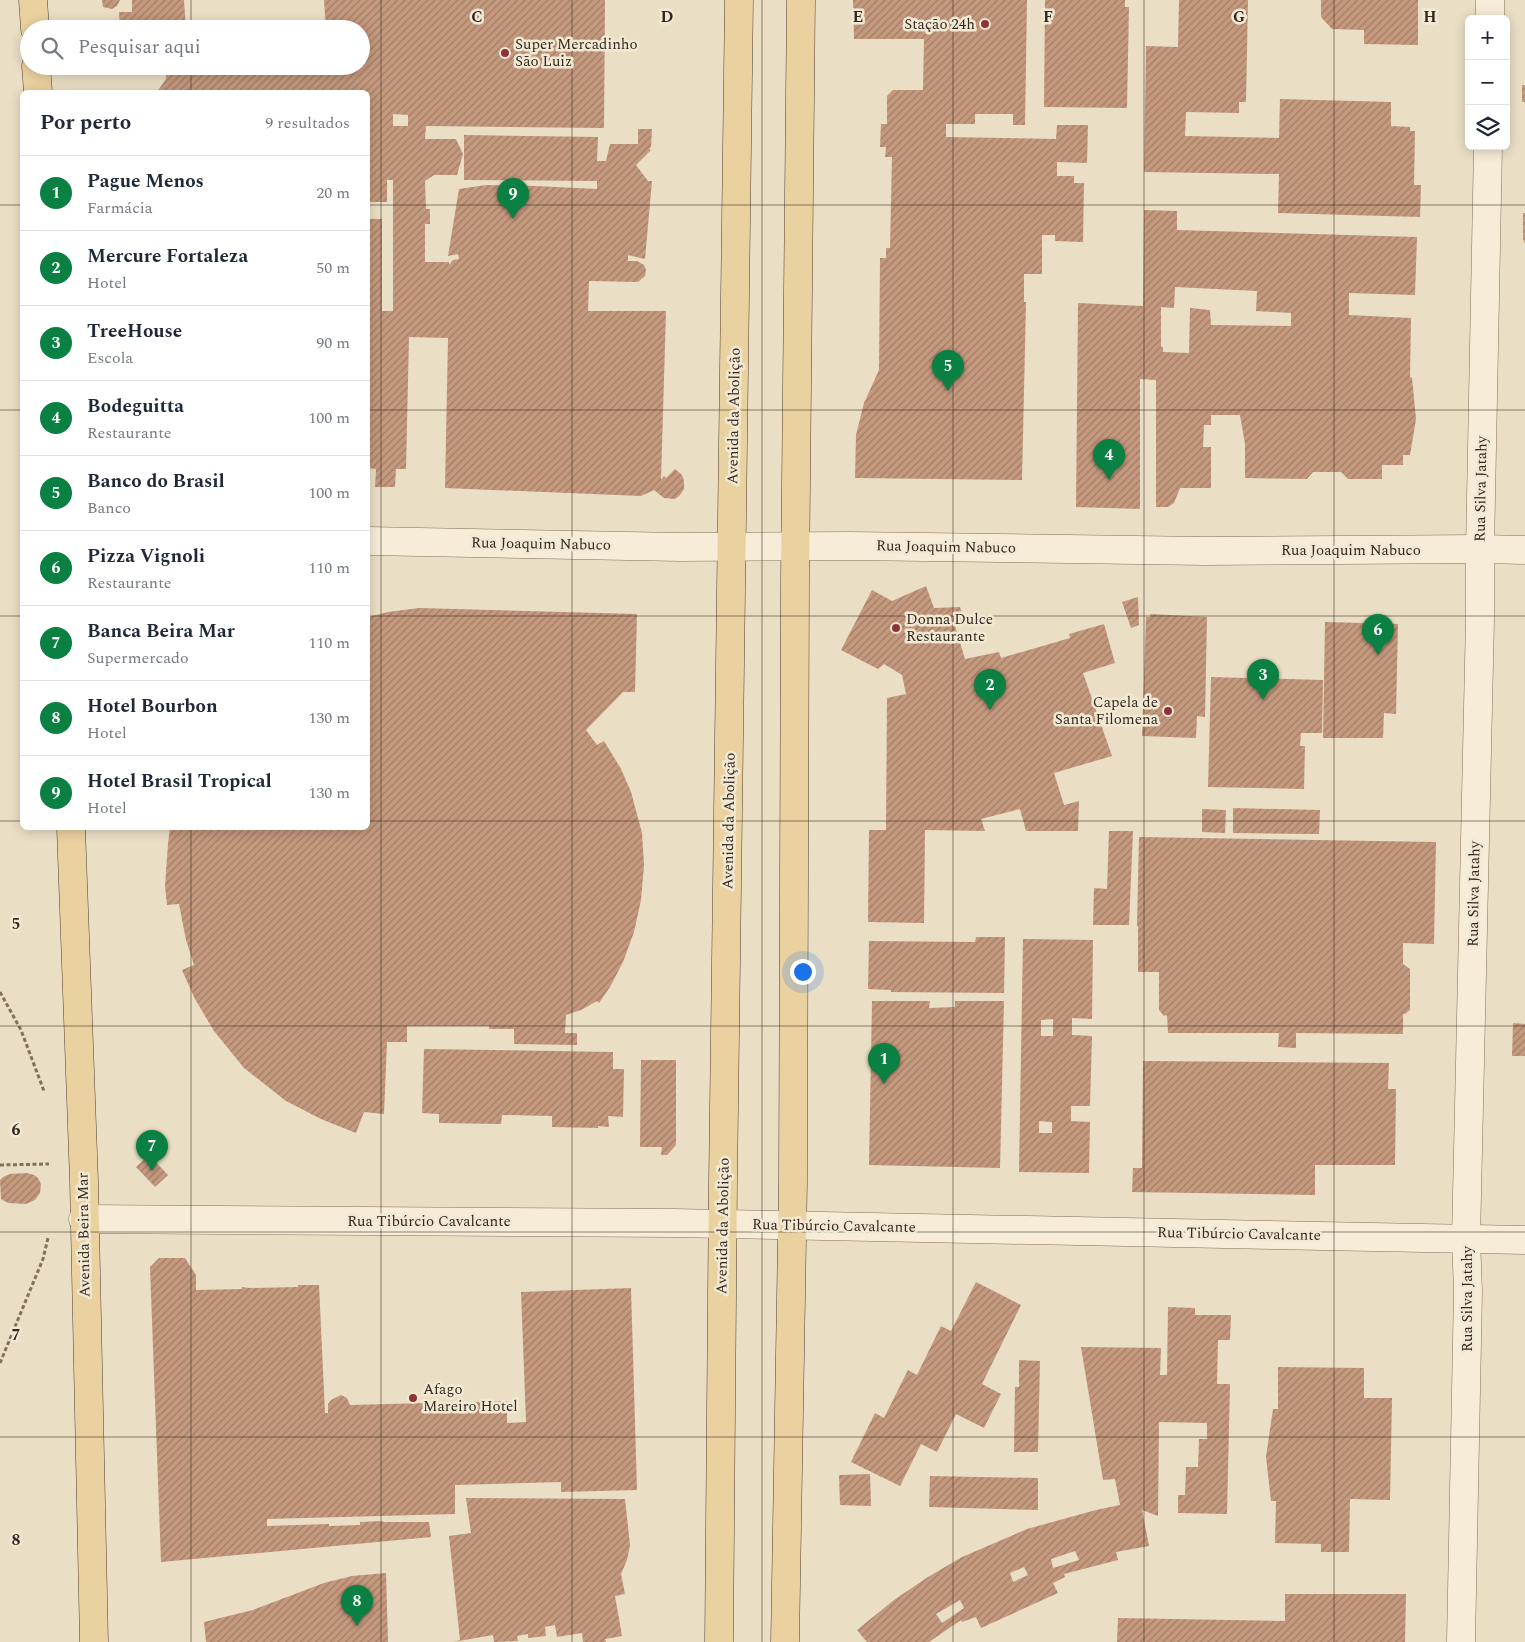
<!DOCTYPE html>
<html lang="pt">
<meta charset="utf-8">
<style>
:root{--surface:#fff;--page:#f6f6f7;--text:#1f2937;--muted:#747a83;--line:#e0e1e3;--accent:#0b8043}
body{margin:0;font-family:Spectral,serif;background:var(--page);color:var(--text)}
.controls{position:absolute;right:15px;top:15px;display:grid;overflow:hidden;border-radius:8px;box-shadow:0 2px 12px #0003}
.controls button{width:45px;height:45px;display:grid;place-items:center;padding:0;border:0;border-bottom:1px solid var(--line);background:var(--surface);color:var(--text);font:25px sans-serif}
.you{position:absolute;left:802px;top:971px;width:18px;height:18px;margin:-12px;border:4px solid #fff;border-radius:50%;background:#1a73e8;box-shadow:0 0 0 8px #1a73e833}
.badge{display:grid;place-items:center;width:32px;height:32px;border-radius:50%;background:var(--accent);color:#fff;font-size:16px;font-weight:700}
.pin{position:absolute;translate:-50% -41px;filter:drop-shadow(0 1px 2px #0008)}
.pin::after{content:'';position:absolute;top:26px;width:18px;height:15px;background:inherit;clip-path:polygon(0 0,100% 0,50% 100%)}
.list{margin:0;padding:0;list-style:none}
h2{display:flex;justify-content:space-between;align-items:center;height:65px;margin:0;padding:0 20px;font-size:21px}
h2 small{font-size:16px;font-weight:400;color:var(--muted)}
.list li{display:grid;grid-template-columns:32px 1fr auto;gap:15px;align-items:center;box-sizing:border-box;height:75px;padding:0 20px;border-top:1px solid var(--line)}
.list b{display:block;font-size:19px;white-space:nowrap}
.list p{margin:0;font-size:16px;white-space:nowrap;color:var(--muted)}
.list em{font-size:16px;font-style:normal;color:var(--muted)}
.icon{flex:none;width:28px;height:28px;fill:none;stroke:currentColor;stroke-width:2;stroke-linecap:round;stroke-linejoin:round}
.map{position:relative;flex:none;width:1525px;height:1642px;overflow:hidden}
.search{position:absolute;background:var(--surface);box-shadow:0 2px 12px #0003;left:20px;top:20px;width:350px;height:55px;display:flex;align-items:center;gap:12px;box-sizing:border-box;padding:0 18px;border-radius:28px;color:var(--muted);font-size:19px}
.panel{position:absolute;background:var(--surface);box-shadow:0 2px 12px #0003;left:20px;top:90px;width:350px;height:740px;border-radius:8px}
.map>svg:first-child{display:block}
.building{fill:url(#building-hatch);fill-rule:evenodd}
.lines{fill:none;stroke-linecap:round;stroke-linejoin:round}
.minor-casing{stroke:#84705d;stroke-width:29}
.tertiary-casing{stroke:#84705d;stroke-width:29}
.primary-casing{stroke:#523f31;stroke-width:29}
.path{stroke:#84705d;stroke-width:3;stroke-dasharray:4 2.5;stroke-linecap:butt}
.minor{stroke:#f6ecd8;stroke-width:28}
.tertiary{stroke:#f6ecd8;stroke-width:28}
.primary{stroke:#ead1a0;stroke-width:28}
.grid{fill:none;stroke:#35291f;stroke-width:1;stroke-opacity:0.55}
.poi-dot{fill:#8e3236;stroke:#f2e9d4;stroke-width:2}
.labels{text-anchor:middle;dominant-baseline:central;stroke-width:5;stroke-linejoin:round;paint-order:stroke}
.poi-label{font-size:15px;fill:#35291f;stroke:#f2e9d4;text-anchor:start}
.street-label{font-size:15px;fill:#35291f;stroke:#f2e9d4}
.grid-label{font-size:16px;text-anchor:middle;font-weight:bold;fill:#35291f;stroke:#f2e9d4;stroke-width:5;stroke-linejoin:round;paint-order:stroke}
</style>
<div class="map">
<svg width="1525" height="1642" viewBox="0 0 1525 1642">
<defs>
<pattern id="building-hatch" width="6" height="6" patternUnits="userSpaceOnUse" patternTransform="scale(1.25)"><rect width="6" height="6" fill="#c5997e"/><path d="M-1 1l2-2M0 6l6-6M5 7l2-2" fill="none" stroke="#a17d67"/></pattern>
</defs>
<rect width="100%" height="100%" fill="#eadec5"/>
<g class="building">
<polygon points="102,0 120,0 117,6 112,9 103,7"/>
<polygon points="132,0 184,0 186,29 120,29 119,12 132,12"/>
<path d="M 324,0 L 605,0 L 604,128 L 426,126 L 425,139 L 456,139 L 463,154 L 457,175 L 434,175 L 425,181 L 426,209 L 430,209 L 430,224 L 425,224 L 425,262 L 449,262 L 449,265 L 453,260 L 459,259 L 458,254 L 448,256 L 459,189 L 486,185 L 536,186 L 597,189 L 597,181 L 464,180 L 464,135 L 598,137 L 597,161 L 606,161 L 610,144 L 638,144 L 638,129 L 652,129 L 651,147 L 649,149 L 651,150 L 636,165 L 648,181 L 652,181 L 645,259 L 628,255 L 628,261 L 637,261 L 644,265 L 646,270 L 645,276 L 638,282 L 589,281 L 588,311 L 666,311 L 661,480 L 664,476 L 666,478 L 675,469 L 682,475 L 684,481 L 684,489 L 680,495 L 675,499 L 664,498 L 654,490 L 641,496 L 445,488 L 448,338 L 409,337 L 406,469 L 396,469 L 395,487 L 375,487 L 376,469 L 368,468 L 368,219 L 382,219 L 382,311 L 393,311 L 393,180 L 387,180 L 387,202 L 368,202 L 368,92 L 157,92 L 166,79 L 166,66 L 310,66 L 310,75 L 330,75 L 330,66 L 361,66 L 361,29 L 326,29 ZM 393,114 L 408,115 L 408,126 L 393,126 Z"/>
<polygon points="853,0 1027,0 1025,125 1013,125 1013,114 975,114 975,124 946,124 946,137 1056,139 1057,125 1088,125 1087,163 1057,162 1057,176 1074,176 1074,183 1084,183 1083,242 1055,241 1055,235 1042,235 1042,274 1024,274 1024,302 1026,302 1022,480 855,478 856,435 864,403 879,370 880,258 886,258 886,248 890,248 892,157 885,157 886,147 880,147 881,124 887,124 887,96 893,90 923,90 924,39 854,39"/>
<polygon points="1045,0 1125,0 1125,7 1129,7 1127,108 1044,107"/>
<polygon points="1179,0 1248,0 1246,102 1239,102 1239,113 1186,112 1185,136 1279,138 1280,99 1391,102 1391,126 1410,127 1410,131 1415,131 1414,185 1421,185 1420,217 1278,213 1279,174 1144,172 1146,46 1178,47"/>
<polygon points="1321,0 1418,0 1418,45 1364,44 1364,30 1332,29 1321,17"/>
<rect x="1522" y="85" width="3" height="17"/>
<path d="M 1144,210 L 1177,211 L 1177,230 L 1417,237 L 1415,295 L 1349,293 L 1349,315 L 1411,318 L 1410,377 L 1412,378 L 1416,419 L 1410,455 L 1403,455 L 1403,465 L 1382,465 L 1382,479 L 1348,479 L 1341,472 L 1313,472 L 1307,479 L 1245,478 L 1245,444 L 1240,415 L 1211,415 L 1211,425 L 1204,425 L 1203,447 L 1211,447 L 1211,488 L 1180,488 L 1174,503 L 1168,507 L 1156,507 L 1156,380 L 1140,379 L 1140,509 L 1076,507 L 1078,303 L 1143,306 ZM 1175,287 L 1257,291 L 1256,311 L 1291,313 L 1291,326 L 1211,325 L 1210,310 L 1190,308 L 1189,353 L 1163,352 L 1163,347 L 1161,347 L 1161,307 L 1174,308 Z"/>
<polygon points="1523,213 1525,213 1525,244 1523,239"/>
<polygon points="926,586 934,608 960,607 965,623 955,626 965,659 999,652 1001,658 1070,638 1069,634 1104,624 1115,663 1083,673 1112,756 1054,773 1064,805 1079,801 1078,831 1026,831 1020,809 981,819 985,831 925,830 924,923 868,922 869,830 886,830 887,698 906,694 902,675 884,664 878,669 841,650 872,590 892,601"/>
<polygon points="1138,597 1139,625 1131,628 1122,602"/>
<polygon points="419,608 637,614 635,692 623,692 586,730 597,745 604,741 621,769 631,792 642,833 644,865 641,900 634,932 623,962 610,987 599,1003 597,1001 581,1010 566,1015 565,1033 577,1033 577,1045 514,1044 514,1029 489,1029 489,1026 407,1026 407,1042 387,1042 384,1114 364,1112 356,1133 321,1119 286,1101 244,1068 214,1031 195,999 182,970 194,965 186,940 179,904 167,905 165,886 168,844 170,828 368,828 368,617 388,612"/>
<polygon points="1150,614 1207,617 1205,717 1197,716 1196,738 1142,736 1146,617 1150,617"/>
<polygon points="1325,622 1398,624 1396,714 1384,713 1383,738 1323,738"/>
<polygon points="1211,677 1323,680 1322,733 1301,733 1300,746 1305,746 1304,789 1208,787"/>
<polygon points="1233,808 1320,810 1319,834 1233,833"/>
<polygon points="1202,809 1226,810 1225,833 1202,832"/>
<polygon points="1109,831 1133,831 1129,925 1093,925 1094,888 1107,889"/>
<polygon points="1139,837 1436,842 1434,944 1403,943 1403,964 1410,969 1410,1010 1405,1014 1403,1014 1403,1034 1296,1033 1296,1048 1278,1047 1279,1033 1168,1033 1167,1015 1164,1016 1159,1010 1159,972 1138,972 1138,926 1137,926"/>
<polygon points="976,937 1005,937 1004,993 891,992 891,990 868,989 869,941 975,942"/>
<path d="M 1023,939 L 1093,940 L 1092,1019 L 1072,1018 L 1072,1035 L 1092,1036 L 1090,1106 L 1071,1106 L 1071,1121 L 1090,1122 L 1089,1173 L 1019,1172 ZM 1053,1019 L 1053,1036 L 1041,1036 L 1041,1020 ZM 1039,1121 L 1052,1122 L 1052,1133 L 1039,1133 Z"/>
<polygon points="872,1001 930,1001 929,1008 955,1007 955,1001 1004,1001 1000,1168 869,1165"/>
<polygon points="1513,1023 1525,1024 1525,1056 1512,1056"/>
<polygon points="424,1049 613,1052 613,1069 624,1069 623,1117 608,1116 609,1127 598,1126 598,1128 552,1127 552,1116 502,1115 501,1124 439,1123 439,1114 422,1113"/>
<polygon points="641,1060 676,1060 676,1145 667,1155 661,1155 662,1147 640,1147"/>
<polygon points="1143,1061 1389,1063 1388,1089 1396,1089 1395,1165 1315,1165 1315,1195 1132,1192 1133,1168 1142,1168"/>
<polygon points="149,1155 168,1175 155,1187 136,1167"/>
<polygon points="27,1173 34,1175 38,1178 41,1184 40,1193 35,1200 26,1204 8,1203 1,1199 0,1180 3,1177 10,1174"/>
<polygon points="159,1258 185,1258 196,1275 196,1290 242,1289 242,1287 249,1288 298,1287 298,1285 319,1285 325,1413 328,1413 328,1404 331,1400 341,1395 347,1398 350,1405 507,1401 507,1423 526,1422 521,1292 631,1288 637,1490 561,1492 561,1482 455,1485 455,1514 267,1519 267,1526 329,1524 329,1526 360,1525 360,1522 383,1521 383,1522 429,1522 431,1537 161,1562 150,1267"/>
<polygon points="976,1282 1021,1305 982,1384 1001,1394 984,1428 956,1414 937,1452 921,1444 900,1486 851,1462 875,1413 884,1418 908,1370 917,1375 941,1326 951,1331"/>
<path d="M 1168,1307 L 1195,1308 L 1195,1315 L 1231,1315 L 1230,1340 L 1218,1340 L 1217,1384 L 1230,1384 L 1227,1514 L 1178,1513 L 1178,1495 L 1185,1495 L 1186,1467 L 1198,1467 L 1199,1439 L 1207,1439 L 1207,1423 L 1159,1422 L 1158,1516 L 1142,1510 L 1149,1546 L 1116,1552 L 1118,1560 L 1064,1574 L 1065,1577 L 1053,1583 L 1058,1593 L 981,1628 L 976,1617 L 962,1622 L 961,1620 L 929,1642 L 867,1642 L 857,1630 L 894,1600 L 928,1577 L 962,1557 L 1027,1529 L 1096,1510 L 1120,1505 L 1115,1479 L 1103,1480 L 1081,1347 L 1161,1348 L 1160,1375 L 1167,1375 ZM 1075,1551 L 1079,1560 L 1053,1568 L 1051,1559 ZM 1024,1567 L 1028,1575 L 1013,1582 L 1010,1573 ZM 960,1600 L 964,1608 L 942,1623 L 936,1614 Z"/>
<polygon points="1019,1360 1040,1361 1038,1452 1014,1452 1015,1387 1019,1387"/>
<polygon points="1278,1367 1364,1368 1364,1398 1392,1398 1390,1500 1350,1499 1349,1552 1321,1552 1321,1544 1275,1543 1276,1501 1271,1501 1266,1457 1273,1409 1278,1409"/>
<polygon points="870,1474 871,1506 840,1505 839,1475"/>
<polygon points="930,1476 1038,1478 1038,1510 929,1507"/>
<polygon points="466,1498 625,1499 630,1545 627,1560 621,1574 625,1594 615,1596 622,1636 605,1639 606,1642 583,1642 582,1633 557,1637 555,1625 545,1627 546,1636 528,1638 528,1634 517,1636 518,1641 494,1642 493,1635 453,1642 460,1640 449,1536 471,1533"/>
<polygon points="386,1573 388,1642 206,1642 204,1622 253,1610 324,1583 352,1576"/>
<polygon points="1285,1594 1406,1594 1405,1642 1117,1642 1118,1618 1285,1621"/>
</g>
<g class="lines">
<g class="minor-casing">
<g id="minor">
<polyline points="368,541 680,547 850,546 1204,551 1480,549 1525,550"/>
<polyline points="83,1219 673,1223 1525,1240"/>
</g>
</g>
<g class="tertiary-casing">
<g id="tertiary">
<polyline points="1490,19 1490,0"/>
<polyline points="1461,1642 1468,1291 1466,1239 1480,619 1480,549 1488,146"/>
</g>
</g>
<g class="primary-casing">
<g id="primary">
<polyline points="33,0 35,29"/>
<polyline points="36,66 38,92"/>
<polyline points="71,828 84,1181 94,1642"/>
<polyline points="719,1642 723,1182 739,0"/>
<polyline points="785,1642 793,1182 795,580 801,0"/>
</g>
</g>
<g class="path">
<polyline points="0,992 21,1030 44,1091"/>
<polyline points="0,1165 49,1164"/>
<polyline points="0,1363 43,1259 48,1238"/>
</g>
<use href="#minor" class="minor"/>
<use href="#tertiary" class="tertiary"/>
<use href="#primary" class="primary"/>
</g>
<path class="grid" d="M 191,0 L 191,29M 381,0 L 381,1642M 572,0 L 572,1642M 762,0 L 762,1642M 953,0 L 953,1642M 1144,0 L 1144,1642M 1334,0 L 1334,1642M 191,66 L 191,92M 0,205 L 22,205M 368,205 L 1525,205M 0,410 L 22,410M 368,410 L 1525,410M 0,616 L 22,616M 368,616 L 1525,616M 0,821 L 22,821M 368,821 L 1525,821M 191,828 L 191,1642M 0,1026 L 1525,1026M 0,1232 L 1525,1232M 0,1437 L 1525,1437"/>
<g class="poi-dot">
<circle cx="985" cy="24" r="5"/>
<circle cx="505" cy="53" r="5"/>
<circle cx="896" cy="628" r="5"/>
<circle cx="1168" cy="711" r="5"/>
<circle cx="413" cy="1398" r="5"/>
</g>
<g class="labels">
<g class="poi-label">
<text x="975" y="24" text-anchor="end">Stação 24h</text>
<text x="515" y="44">Super Mercadinho<tspan x="515" dy="17">São Luiz</tspan></text>
<text x="906" y="619">Donna Dulce<tspan x="906" dy="17">Restaurante</tspan></text>
<text x="1158" y="702" text-anchor="end">Capela de<tspan x="1158" dy="17">Santa Filomena</tspan></text>
<text x="423" y="1389">Afago<tspan x="423" dy="17">Mareiro Hotel</tspan></text>
</g>
<g class="street-label">
<text transform="translate(734 416) rotate(-89)">Avenida da Abolição</text>
<text transform="translate(1481 489) rotate(-89)">Rua Silva Jatahy</text>
<text transform="translate(541 544) rotate(1)">Rua Joaquim Nabuco</text>
<text transform="translate(946 547) rotate(1)">Rua Joaquim Nabuco</text>
<text x="1351" y="550">Rua Joaquim Nabuco</text>
<text transform="translate(729 821) rotate(-89)">Avenida da Abolição</text>
<text transform="translate(1474 894) rotate(-89)">Rua Silva Jatahy</text>
<text x="429" y="1221">Rua Tibúrcio Cavalcante</text>
<text transform="translate(723 1226) rotate(-89)">Avenida da Abolição</text>
<text transform="translate(834 1226) rotate(1)">Rua Tibúrcio Cavalcante</text>
<text transform="translate(1239 1234) rotate(1)">Rua Tibúrcio Cavalcante</text>
<text transform="translate(84 1235) rotate(-91)">Avenida Beira Mar</text>
<text transform="translate(1467 1299) rotate(-90)">Rua Silva Jatahy</text>
</g>
</g>
<g class="grid-label">
<text x="477" y="22">C</text>
<text x="667" y="22">D</text>
<text x="858" y="22">E</text>
<text x="1048" y="22">F</text>
<text x="1239" y="22">G</text>
<text x="1430" y="22">H</text>
<text x="16" y="929">5</text>
<text x="16" y="1135">6</text>
<text x="16" y="1340">7</text>
<text x="16" y="1545">8</text>
</g>
</svg>
<div class="controls">
<button>+</button>
<button>−</button>
<button><svg class="icon" aria-label="layers" viewBox="0 0 24 24"><path d="M12 4l9 5-9 5-9-5zM3 14l9 5 9-5"/></svg></button>
</div>
<div class="you"></div>
<div class="pin badge" style="left:884px;top:1084px">1</div>
<div class="pin badge" style="left:990px;top:710px">2</div>
<div class="pin badge" style="left:1263px;top:700px">3</div>
<div class="pin badge" style="left:1109px;top:480px">4</div>
<div class="pin badge" style="left:948px;top:391px">5</div>
<div class="pin badge" style="left:1378px;top:655px">6</div>
<div class="pin badge" style="left:152px;top:1171px">7</div>
<div class="pin badge" style="left:357px;top:1626px">8</div>
<div class="pin badge" style="left:513px;top:219px">9</div>
<div class="search"><svg class="icon" aria-label="search" viewBox="0 0 24 24"><circle cx="10" cy="10" r="6"/><path d="M15 15l6 6"/></svg>Pesquisar aqui</div>
<section class="panel">
<h2>Por perto<small>9 resultados</small></h2>
<ul class="list">
<li><span class="badge">1</span><div><b>Pague Menos</b><p>Farmácia</p></div><em>20 m</em></li>
<li><span class="badge">2</span><div><b>Mercure Fortaleza</b><p>Hotel</p></div><em>50 m</em></li>
<li><span class="badge">3</span><div><b>TreeHouse</b><p>Escola</p></div><em>90 m</em></li>
<li><span class="badge">4</span><div><b>Bodeguitta</b><p>Restaurante</p></div><em>100 m</em></li>
<li><span class="badge">5</span><div><b>Banco do Brasil</b><p>Banco</p></div><em>100 m</em></li>
<li><span class="badge">6</span><div><b>Pizza Vignoli</b><p>Restaurante</p></div><em>110 m</em></li>
<li><span class="badge">7</span><div><b>Banca Beira Mar</b><p>Supermercado</p></div><em>110 m</em></li>
<li><span class="badge">8</span><div><b>Hotel Bourbon</b><p>Hotel</p></div><em>130 m</em></li>
<li><span class="badge">9</span><div><b>Hotel Brasil Tropical</b><p>Hotel</p></div><em>130 m</em></li>
</ul>
</section>
</div>
